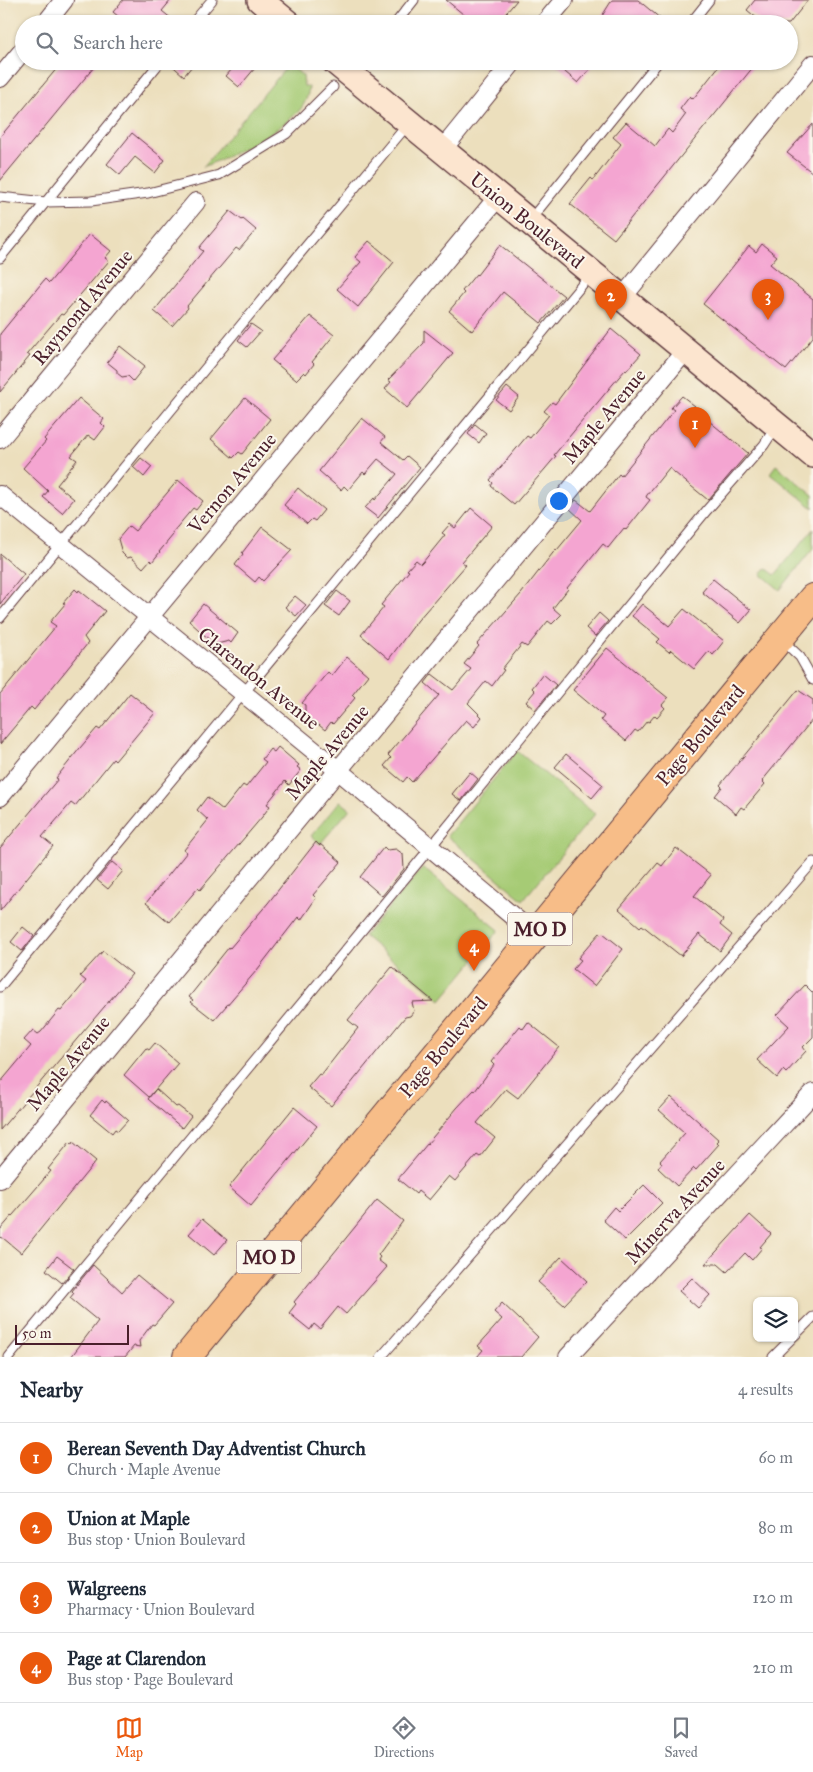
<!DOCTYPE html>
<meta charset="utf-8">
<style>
:root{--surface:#fff;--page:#f2f2f3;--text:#1f2937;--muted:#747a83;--line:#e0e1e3;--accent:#ea580c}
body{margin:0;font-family:"IM FELL Great Primer",serif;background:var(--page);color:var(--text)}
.controls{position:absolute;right:15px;bottom:15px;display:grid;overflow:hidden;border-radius:8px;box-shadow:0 1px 4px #0004}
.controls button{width:45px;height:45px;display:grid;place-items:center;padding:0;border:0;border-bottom:1px solid var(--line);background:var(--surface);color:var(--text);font:25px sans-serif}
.scale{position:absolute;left:15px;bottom:12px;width:114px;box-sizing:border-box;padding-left:5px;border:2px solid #4a1f2b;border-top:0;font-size:14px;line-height:18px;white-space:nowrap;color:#4a1f2b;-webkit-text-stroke:4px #fbf7ec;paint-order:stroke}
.you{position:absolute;left:558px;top:500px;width:18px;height:18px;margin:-12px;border:4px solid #fff;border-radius:50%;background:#1a73e8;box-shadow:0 0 0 8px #1a73e833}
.badge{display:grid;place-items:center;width:32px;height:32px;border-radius:50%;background:var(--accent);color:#fff;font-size:16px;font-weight:700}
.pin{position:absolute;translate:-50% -41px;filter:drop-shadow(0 1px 2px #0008)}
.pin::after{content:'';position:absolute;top:26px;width:18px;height:15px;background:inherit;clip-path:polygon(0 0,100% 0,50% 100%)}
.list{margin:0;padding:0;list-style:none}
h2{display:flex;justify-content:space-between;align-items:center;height:65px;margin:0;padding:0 20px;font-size:21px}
h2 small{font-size:16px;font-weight:400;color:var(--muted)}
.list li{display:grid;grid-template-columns:32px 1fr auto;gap:15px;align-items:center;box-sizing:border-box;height:70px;padding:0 20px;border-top:1px solid var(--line)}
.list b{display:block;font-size:19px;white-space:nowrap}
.list p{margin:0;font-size:16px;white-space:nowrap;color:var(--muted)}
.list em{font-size:16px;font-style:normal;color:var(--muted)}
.icon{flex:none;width:28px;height:28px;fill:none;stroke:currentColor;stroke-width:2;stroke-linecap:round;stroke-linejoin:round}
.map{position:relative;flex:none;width:813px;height:1357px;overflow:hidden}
.search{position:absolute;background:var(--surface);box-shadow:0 1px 4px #0004;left:15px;right:15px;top:15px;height:55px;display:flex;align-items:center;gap:12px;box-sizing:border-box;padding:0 18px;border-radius:28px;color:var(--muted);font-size:19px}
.sheet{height:345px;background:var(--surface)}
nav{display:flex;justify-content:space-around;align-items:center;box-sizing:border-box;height:70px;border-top:1px solid var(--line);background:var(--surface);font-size:14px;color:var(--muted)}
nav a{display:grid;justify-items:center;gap:2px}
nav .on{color:var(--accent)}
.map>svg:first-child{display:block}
.green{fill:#a6cb75;stroke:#787550}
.building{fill:#f4a5d1}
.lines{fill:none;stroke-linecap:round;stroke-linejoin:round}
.lane-casing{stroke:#623c41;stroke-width:11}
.street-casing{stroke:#623c41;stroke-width:20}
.secondary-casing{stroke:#623c41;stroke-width:28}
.primary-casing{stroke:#623c41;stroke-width:30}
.lane{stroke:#fff;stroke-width:9}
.street{stroke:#fff;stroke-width:18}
.secondary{stroke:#fce5cf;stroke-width:25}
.primary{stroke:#f7bd88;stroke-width:28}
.labels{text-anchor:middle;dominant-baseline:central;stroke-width:4;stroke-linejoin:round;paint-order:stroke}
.shield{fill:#fbf7ec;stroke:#7f6065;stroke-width:1}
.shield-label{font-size:19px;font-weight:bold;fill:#4a1f2b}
.street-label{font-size:20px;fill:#4a1f2b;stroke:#fbf7ec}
</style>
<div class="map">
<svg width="813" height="1357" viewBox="0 0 813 1357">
<rect width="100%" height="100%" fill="#fbf7ec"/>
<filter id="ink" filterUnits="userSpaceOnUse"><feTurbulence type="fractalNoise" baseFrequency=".02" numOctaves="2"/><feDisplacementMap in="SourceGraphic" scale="10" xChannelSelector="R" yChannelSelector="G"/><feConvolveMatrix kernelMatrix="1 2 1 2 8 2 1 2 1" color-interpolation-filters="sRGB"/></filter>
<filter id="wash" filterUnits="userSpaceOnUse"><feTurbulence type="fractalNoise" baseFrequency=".0096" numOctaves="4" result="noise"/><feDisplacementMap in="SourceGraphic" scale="20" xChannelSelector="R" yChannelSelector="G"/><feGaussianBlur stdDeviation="1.12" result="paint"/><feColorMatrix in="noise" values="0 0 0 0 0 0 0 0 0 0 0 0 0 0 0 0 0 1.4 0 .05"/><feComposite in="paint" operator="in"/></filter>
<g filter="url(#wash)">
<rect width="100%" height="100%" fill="#ecdfbd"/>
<g class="green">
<path d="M 289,64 L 303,76 L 304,86 L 309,87 C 308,96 305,104 299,111 C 274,135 234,154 203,167 Z"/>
<polygon points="776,465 813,495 813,508 770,473"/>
<polygon points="813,529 813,549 780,590 761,574 766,568 775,575"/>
<polygon points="517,751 595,814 523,900 447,836"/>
<polygon points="340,801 350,809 320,844 311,836"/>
<polygon points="423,868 499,930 441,1000 364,936"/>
</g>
<g id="blocks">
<g class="building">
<polygon points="123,0 171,0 162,11 178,24 119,24 119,17 113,12"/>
<polygon points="446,0 517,0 497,24 475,24"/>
<polygon points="612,0 638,0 667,24 597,24"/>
<polygon points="755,0 808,0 789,24 764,24 747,10"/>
<polygon points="63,61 99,61 0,181 0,137"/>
<polygon points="167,61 196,61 184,76"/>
<polygon points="239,61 261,61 239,87 226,76"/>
<polygon points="552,61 583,61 591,68 578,83"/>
<polygon points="723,61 758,61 614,239 570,204 591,178 593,180 621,144 613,137 626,122 655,146 668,129 672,133 686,114 680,109 690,96 693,99"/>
<polygon points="813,124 813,173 787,153"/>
<polygon points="132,133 165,160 155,173 135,157 120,175 107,164"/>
<polygon points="230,211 242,220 243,219 256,230 239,250 236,248 187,306 188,308 172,326 154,311 203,251 199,248"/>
<polygon points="90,234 111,251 105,258 109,261 63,315 61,314 27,354 30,356 0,392 0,334 45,279 49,283"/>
<polygon points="369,241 394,262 358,307 337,289 361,262 355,257"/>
<polygon points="762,244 777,256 770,264 813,299 813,337 786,370 703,304 749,246 756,252"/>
<polygon points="500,245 564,296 541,323 503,292 472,331 449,311 464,293 462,291 476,274 477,275"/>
<polygon points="310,316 334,335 312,362 314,364 306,374 304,372 296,380 272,360"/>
<polygon points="251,324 261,331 247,347 238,340"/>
<polygon points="611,329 641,354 626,371 625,370 613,384 554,455 556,456 545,469 514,505 491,486 493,483 490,480 527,436 530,438 549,415 544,411 552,402 555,404"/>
<polygon points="424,330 453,353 407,408 385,389 391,382 388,380 424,343"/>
<polygon points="120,346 145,366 133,381 128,376 122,377 117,373 117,370 107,362"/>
<polygon points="507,387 519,397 509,410 496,400"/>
<polygon points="682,396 695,406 693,408 748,453 708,500 669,468 647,495 646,497 650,500 626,530 624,528 608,548 603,544 567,588 568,589 553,608 561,615 552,624 548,621 527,647 522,644 502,669 504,670 492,686 486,681 468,703 482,717 474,727 466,720 412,782 407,777 403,782 384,766 391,758 388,755 439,695 425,683 432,674 453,690 471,669 464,664 479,646 477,644 521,594 556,549 557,550 582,520 569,508 576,500 590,511 619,474 621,476 674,410 671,408"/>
<polygon points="79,398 104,419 101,423 105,427 95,440 88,435 71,456 77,460 57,485 74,499 62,513 43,497 48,491 23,468 46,441 44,439"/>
<polygon points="245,398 270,419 242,454 239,452 233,458 211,439"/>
<polygon points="362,418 385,437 381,442 403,460 407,456 420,467 378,518 365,508 374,498 375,500 397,474 378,459 365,474 363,472 348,490 344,486 341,490 319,471"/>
<polygon points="475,424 486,433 479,443 468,434"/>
<polygon points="141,458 152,467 144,477 133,467"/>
<polygon points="178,480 203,501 196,510 193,508 172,533 173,535 159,552 160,552 152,562 150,560 143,568 131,557 127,558 122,553 118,539 129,526 135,531"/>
<polygon points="298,488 324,510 315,521 312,519 307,524 284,505"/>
<polygon points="471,508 492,526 462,562 466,565 418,620 389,659 361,635 384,607 381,605 409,571 407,570 416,560 421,564 423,562 445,535 442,533 450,524 455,528"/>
<polygon points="262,527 292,550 263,581 259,577 255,582 235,565 243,554 242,553"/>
<polygon points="0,554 24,574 0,604"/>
<polygon points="713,579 751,610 740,623 702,592"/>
<polygon points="75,589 78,592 79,590 105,611 84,637 88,643 34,710 31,707 0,744 0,694 56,626 50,622 65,604 63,603"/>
<polygon points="337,591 350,601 339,616 325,606"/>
<polygon points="295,596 306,605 296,616 285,607"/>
<polygon points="203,604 238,633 231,643 229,641 217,644 200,632 199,630 189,621"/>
<polygon points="642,604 669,626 684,609 724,641 713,655 709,651 694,669 671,650 669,652 657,642 660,639 632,616"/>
<polygon points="599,613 608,621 595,636 586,628"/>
<polygon points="607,648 668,698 662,705 665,708 657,717 655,715 649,722 647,721 638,732 635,730 626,741 601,720 604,716 573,690"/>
<polygon points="347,657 368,675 353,694 352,695 355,698 333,724 331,722 325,730 314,721 311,721 305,716 305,705 302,703 328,672 332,676"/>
<polygon points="543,674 556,685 535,710 526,702 535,691 532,688"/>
<polygon points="798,690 813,700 813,719 762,781 765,784 744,809 741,807 736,814 715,796 722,787 720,785"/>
<polygon points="130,693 155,713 115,761 113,759 75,806 71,803 42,837 53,846 0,911 0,848 58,779 56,778 80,748 97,728 100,730"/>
<polygon points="278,747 299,765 297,767 301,770 289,785 285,781 267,804 270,806 262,817 200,890 198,888 169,922 146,903 187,852 184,850 208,820 197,810 207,797 223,810 243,785 246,787 266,762 262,759 270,749 274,752"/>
<polygon points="566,754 603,785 592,798 555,767"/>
<polygon points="470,772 478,779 461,801 452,794"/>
<polygon points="316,842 320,846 320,844 341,862 313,895 316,898 301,920 298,917 257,970 214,1020 191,1002 193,1000 189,997 229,947 230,948 268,903"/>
<polygon points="384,847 387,850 396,849 403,854 404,869 382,896 360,877"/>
<polygon points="676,848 711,875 694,896 723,920 720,925 732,935 720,951 699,934 681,956 642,925 640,927 619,909 658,863 662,866"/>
<polygon points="112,862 123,871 108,889 97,880"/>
<polygon points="23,927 34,936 22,951 11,942"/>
<polygon points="600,933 602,934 603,933 623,949 594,986 573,969 581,960 578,958"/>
<polygon points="103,951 132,974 0,1130 0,1083 31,1046 24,1040 33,1030 38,1034 41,1032 59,1010 61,1011 86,981 80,976"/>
<polygon points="392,967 433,1001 412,1002 414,1011 410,1016 405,1017 345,1091 344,1090 331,1106 308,1087 319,1074 321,1075 358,1028 348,1020"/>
<polygon points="805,985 813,993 813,1037 803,1047 806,1051 786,1073 783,1070 777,1078 757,1060 789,1026 777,1015"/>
<polygon points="528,1022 559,1047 518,1098 506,1089 477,1123 495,1138 480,1157 477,1155 455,1181 449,1176 429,1200 418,1191 416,1194 398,1179 457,1108 474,1090 475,1091 494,1065 491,1062 520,1026 523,1029"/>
<polygon points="155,1043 178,1063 149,1097 124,1075 146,1048 149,1050"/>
<polygon points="156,1089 176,1107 178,1106 191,1116 182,1128 148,1099"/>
<polygon points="671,1097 719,1140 717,1142 719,1144 696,1170 694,1168 677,1186 658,1168 662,1163 660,1161 685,1133 659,1110"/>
<polygon points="102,1100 105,1103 106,1101 128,1120 118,1131 115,1129 112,1133 90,1115"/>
<polygon points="294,1107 317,1126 251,1206 229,1187"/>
<polygon points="70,1142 72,1144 73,1142 96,1161 21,1253 3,1238 0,1237 0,1230 51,1171 48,1169"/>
<polygon points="644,1185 662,1203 625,1240 603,1220 614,1207 618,1211"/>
<polygon points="377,1200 403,1221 378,1255 380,1257 378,1260 387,1267 346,1314 338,1307 320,1329 314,1324 310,1330 289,1313 296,1304 294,1302"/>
<polygon points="750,1215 771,1234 760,1247 762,1248 752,1260 745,1253 727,1272 718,1264 705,1264"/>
<polygon points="202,1219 227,1240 214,1255 189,1234"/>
<polygon points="57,1256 74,1269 62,1283 46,1270"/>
<polygon points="561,1257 587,1281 564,1305 538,1282"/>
<polygon points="93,1265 122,1292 137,1275 172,1304 154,1325 152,1324 139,1341 140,1347 134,1346 125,1357 71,1357 98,1321 70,1298 74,1293 72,1291"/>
<polygon points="692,1278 710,1295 698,1308 679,1291"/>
<polygon points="502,1303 538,1337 521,1357 477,1357 483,1350 478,1346 502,1319 494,1312"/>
</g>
</g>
</g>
<g filter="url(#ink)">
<use href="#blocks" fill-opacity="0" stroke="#623c41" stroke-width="1"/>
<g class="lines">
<g class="lane-casing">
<g id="lane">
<polyline points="192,24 212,0"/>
<polyline points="395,24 414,0"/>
<polyline points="690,24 709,0"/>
<polyline points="354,75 364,61"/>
<polyline points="0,197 46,202 91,201 148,193 219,175 286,134 333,87"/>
<polyline points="530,220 659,61"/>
<polyline points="0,258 161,61"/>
<polyline points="0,618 297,257 409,123"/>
<polyline points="782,640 800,657 813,680"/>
<polyline points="0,987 591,274"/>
<polyline points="794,1336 813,1317"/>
<polyline points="9,1357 430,848 707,510 764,445 775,428"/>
<polyline points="381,1357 813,862"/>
<polyline points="773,1357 792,1338"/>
</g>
</g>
<g class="street-casing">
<g id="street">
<polyline points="45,24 64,0"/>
<polyline points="544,24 564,0"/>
<polyline points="0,78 24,49"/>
<polyline points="442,150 514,61"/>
<polyline points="622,298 813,64"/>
<polyline points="0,439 196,202"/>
<polyline points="0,495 339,771 535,935"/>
<polyline points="0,797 498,197"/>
<polyline points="0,1179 686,350"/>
<polyline points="568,1357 813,1093"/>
</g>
</g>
<g class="secondary-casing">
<g id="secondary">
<polyline points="260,0 289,24"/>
<polyline points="334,61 813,455"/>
</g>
</g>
<g class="primary-casing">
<polyline id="primary" points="187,1357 813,598"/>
</g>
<use href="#lane" class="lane"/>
<use href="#street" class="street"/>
<use href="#secondary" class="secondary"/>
<use href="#primary" class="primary"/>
</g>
</g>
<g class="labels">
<g class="shield">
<rect x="507.5" y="912.5" width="65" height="33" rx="4"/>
<rect x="236.5" y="1240.5" width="65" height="33" rx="4"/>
</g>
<g class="shield-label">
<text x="540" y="929">MO D</text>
<text x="269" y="1257">MO D</text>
</g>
<g class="street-label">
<text transform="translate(527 220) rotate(39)">Union Boulevard</text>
<text transform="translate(82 307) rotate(-50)">Raymond Avenue</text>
<text transform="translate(604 416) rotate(-50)">Maple Avenue</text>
<text transform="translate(232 483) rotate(-50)">Vernon Avenue</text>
<text transform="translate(259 678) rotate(39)">Clarendon Avenue</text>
<text transform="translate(700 735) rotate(-50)">Page Boulevard</text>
<text transform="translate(327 752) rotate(-50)">Maple Avenue</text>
<text transform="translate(443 1047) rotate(-50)">Page Boulevard</text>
<text transform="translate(68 1063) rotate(-50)">Maple Avenue</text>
<text transform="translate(675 1211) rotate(-47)">Minerva Avenue</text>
</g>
</g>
</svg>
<div class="controls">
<button><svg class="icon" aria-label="layers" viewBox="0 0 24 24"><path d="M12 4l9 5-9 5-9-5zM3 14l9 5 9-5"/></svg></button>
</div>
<div class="scale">50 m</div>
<div class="you"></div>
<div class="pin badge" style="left:695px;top:448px">1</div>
<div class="pin badge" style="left:611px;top:320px">2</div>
<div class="pin badge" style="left:768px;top:320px">3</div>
<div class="pin badge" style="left:474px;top:971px">4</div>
<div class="search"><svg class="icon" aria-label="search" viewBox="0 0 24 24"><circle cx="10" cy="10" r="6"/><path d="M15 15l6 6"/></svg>Search here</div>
</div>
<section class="sheet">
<h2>Nearby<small>4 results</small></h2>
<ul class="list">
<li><span class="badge">1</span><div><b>Berean Seventh Day Adventist Church</b><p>Church · Maple Avenue</p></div><em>60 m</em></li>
<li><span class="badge">2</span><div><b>Union at Maple</b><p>Bus stop · Union Boulevard</p></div><em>80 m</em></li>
<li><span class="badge">3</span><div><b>Walgreens</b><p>Pharmacy · Union Boulevard</p></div><em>120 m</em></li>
<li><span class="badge">4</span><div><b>Page at Clarendon</b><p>Bus stop · Page Boulevard</p></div><em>210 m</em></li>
</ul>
</section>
<nav>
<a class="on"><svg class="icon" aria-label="map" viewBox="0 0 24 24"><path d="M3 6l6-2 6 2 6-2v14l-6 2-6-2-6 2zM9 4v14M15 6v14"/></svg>Map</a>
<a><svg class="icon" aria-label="directions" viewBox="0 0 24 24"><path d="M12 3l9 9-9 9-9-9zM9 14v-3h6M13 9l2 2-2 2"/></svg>Directions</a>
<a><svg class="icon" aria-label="saved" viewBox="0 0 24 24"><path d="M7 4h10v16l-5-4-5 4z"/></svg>Saved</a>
</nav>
